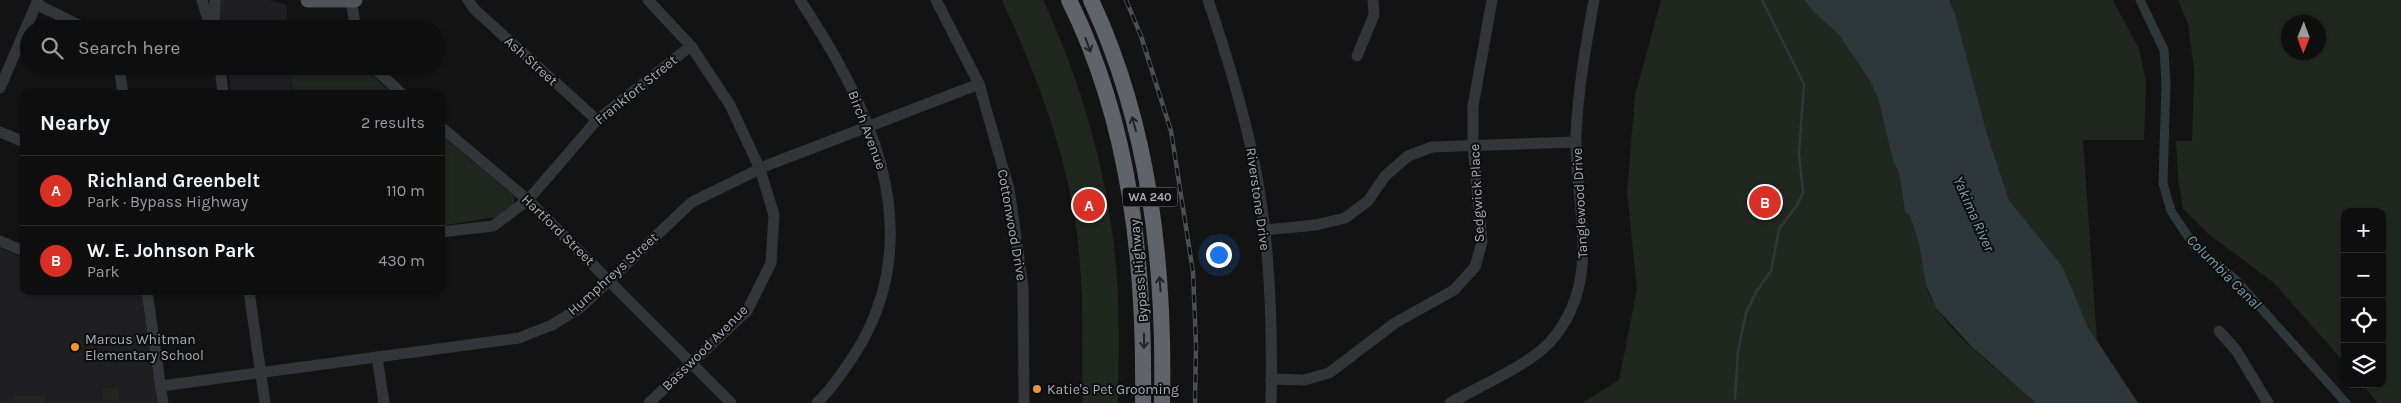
<!DOCTYPE html>
<meta charset="utf-8">
<style>
:root{--surface:#0e0e0f;--page:#171718;--text:#f1f3f6;--muted:#9b9c9e;--line:#2e2e2f;--accent:#d93025}
body{margin:0;font-family:Karla,sans-serif;background:var(--page);color:var(--text)}
.controls{position:absolute;right:15px;bottom:15px;display:grid;overflow:hidden;border-radius:10px;box-shadow:0 1px 4px #0004}
.controls button{width:45px;height:45px;display:grid;place-items:center;padding:0;border:0;border-bottom:1px solid var(--line);background:var(--surface);color:var(--text);font:25px sans-serif}
.compass{position:absolute;left:2281px;top:15px;width:45px;height:45px;border-radius:50%;background:var(--surface);box-shadow:0 1px 4px #0004;rotate:181deg}
.you{position:absolute;left:1218px;top:254px;width:18px;height:18px;margin:-12px;border:4px solid #fff;border-radius:50%;background:#1a73e8;box-shadow:0 0 0 8px #1a73e833}
.badge{display:grid;place-items:center;width:32px;height:32px;border-radius:50%;background:var(--accent);color:#fff;font-size:16px;font-weight:700}
.pin{position:absolute;translate:-50% -50%;border:2px solid #fff;box-shadow:0 1px 5px #0006}
.list{margin:0;padding:0;list-style:none}
h2{display:flex;justify-content:space-between;align-items:center;height:65px;margin:0;padding:0 20px;font-size:21px}
h2 small{font-size:16px;font-weight:400;color:var(--muted)}
.list li{display:grid;grid-template-columns:32px 1fr auto;gap:15px;align-items:center;box-sizing:border-box;height:70px;padding:0 20px;border-top:1px solid var(--line)}
.list b{display:block;font-size:19px;white-space:nowrap}
.list p{margin:0;font-size:16px;white-space:nowrap;color:var(--muted)}
.list em{font-size:16px;font-style:normal;color:var(--muted)}
.icon{flex:none;width:28px;height:28px;fill:none;stroke:currentColor;stroke-width:2;stroke-linecap:round;stroke-linejoin:round}
.map{position:relative;flex:none;width:2401px;height:403px;overflow:hidden}
.search{position:absolute;background:var(--surface);box-shadow:0 1px 4px #0004;left:20px;top:20px;width:425px;height:55px;display:flex;align-items:center;gap:12px;box-sizing:border-box;padding:0 18px;border-radius:28px;color:var(--muted);font-size:19px}
.panel{position:absolute;background:var(--surface);box-shadow:0 1px 4px #0004;left:20px;top:90px;width:425px;height:205px;border-radius:10px}
.map>svg:first-child{display:block}
.built{fill:#1f1f21}
.green{fill:#1f271f;fill-rule:evenodd}
.water{fill:#2d373c}
.lines{fill:none;stroke-linecap:round;stroke-linejoin:round}
.stream{stroke:#2d373c;stroke-width:2.5}
.canal{stroke:#2d373c;stroke-width:9}
.minor{stroke:#343539;stroke-width:11}
.major{stroke:#505358;stroke-width:15}
.highway{stroke:#60646a;stroke-width:16}
.rail-casing{stroke:#4b4e52;stroke-width:4.5}
.rail{stroke:#0e0e0f;stroke-width:2.5;stroke-dasharray:8;stroke-linecap:butt}
.oneway{stroke:#222426}
.poi-dot{fill:#e99436;stroke:#0e0e0f;stroke-width:2}
.labels{text-anchor:middle;dominant-baseline:central;stroke-width:4;stroke-linejoin:round;paint-order:stroke}
.shield{fill:#0e0e0f;stroke:#787d82;stroke-width:1}
.shield-label{font-size:12px;font-weight:bold;fill:#a5acb4}
.street-label{font-size:14px;fill:#a5acb4;stroke:#0e0e0f}
.poi-label{font-size:14px;fill:#a5acb4;stroke:#0e0e0f;text-anchor:start}
.water-label{font-size:15px;font-style:italic;fill:#7d9eae;stroke:#0e0e0f}
</style>
<div class="map">
<svg width="2401" height="403" viewBox="0 0 2401 403">
<rect width="100%" height="100%" fill="#131314"/>
<g class="built">
<polygon points="219,0 269,0 287,5 286,29 220,29 216,16"/>
<polygon points="228,66 290,66 294,94 231,94"/>
<polygon points="0,248 24,258 24,291 142,291 157,403 0,403"/>
</g>
<g class="green">
<path d="M 1002,0 L 1043,0 C 1082,84 1108,174 1116,266 C 1120,312 1119,357 1118,403 L 1082,403 C 1082,350 1084,296 1078,243 C 1069,159 1037,76 1002,0 Z"/>
<path d="M 1661,0 L 1804,0 L 1813,11 L 1839,35 L 1870,81 L 1878,98 L 1893,161 L 1899,172 L 1905,213 L 1910,216 C 1917,231 1921,247 1923,264 C 1925,274 1925,284 1929,294 C 1945,333 2004,373 2036,403 L 1582,403 L 1619,380 L 1637,289 L 1627,192 L 1635,95 Z"/>
<polygon points="1949,0 2113,0 2139,49 2146,81 2144,140 2083,140 2097,340 2088,327 2063,267 2009,200 1987,134"/>
<path d="M 2178,0 L 2401,0 L 2401,403 L 2378,403 L 2362,384 L 2382,384 L 2382,212 L 2345,212 L 2345,363 L 2273,282 L 2212,237 L 2183,209 L 2178,179 L 2176,141 L 2192,141 L 2194,69 L 2188,24 ZM 2288,22 L 2318,22 L 2318,52 L 2288,52 Z"/>
<polygon points="311,66 363,66 392,94 294,94 290,69"/>
<polygon points="441,135 514,196 514,204 496,217 441,226"/>
<polygon points="103,388 119,389 119,401 102,400"/>
<rect x="14" y="396" width="31" height="7"/>
</g>
<polygon class="water" points="1804,0 1949,0 1955,14 1987,134 2009,200 2063,267 2088,327 2138,403 2036,403 1972,347 1936,308 1926,285 1919,243 1910,216 1905,213 1899,172 1893,161 1878,98 1870,81 1839,35 1813,11"/>
<g class="lines">
<polyline class="stream" points="1735,399 1738,351 1746,313 1756,292 1771,271 1779,229 1797,205 1803,193 1799,153 1804,84 1762,0"/>
<polyline class="canal" points="2140,0 2164,50 2166,84 2163,183 2171,211 2195,247 2234,278 2346,403"/>
<g class="minor">
<polyline points="202,0 211,29"/>
<polyline points="468,0 474,9 597,120"/>
<polyline points="648,0 691,46 730,105 760,169 774,215 771,263 747,311 649,403"/>
<path d="M 800,0 C 867,102 928,223 862,342 C 849,364 835,385 817,403"/>
<polyline points="936,0 979,84 1009,189 1023,287 1024,403"/>
<path d="M 1208,0 C 1223,44 1237,89 1248,135 C 1269,218 1273,317 1271,403"/>
<polyline points="351,1 356,29"/>
<polyline points="36,4 87,29"/>
<polyline points="214,25 215,0"/>
<polyline points="1357,56 1374,15 1373,0"/>
<polyline points="119,66 123,94"/>
<polyline points="220,66 223,94"/>
<polyline points="372,66 402,94"/>
<polyline points="0,88 38,0"/>
<polyline points="441,127 528,200 731,403"/>
<polyline points="0,132 24,142"/>
<polyline points="1264,230 1316,225 1345,218 1368,201 1385,176 1408,156 1432,147 1576,142"/>
<polyline points="441,232 493,226 528,200 597,120 691,46"/>
<polyline points="0,241 24,251"/>
<polyline points="147,291 163,403"/>
<polyline points="249,291 265,403"/>
<polyline points="2219,331 2236,350 2268,403"/>
<polyline points="377,357 384,403"/>
<polyline points="1271,379 1304,380 1329,373 1395,323 1454,290 1475,267 1482,242 1473,146 1473,106 1492,0"/>
<polyline points="161,386 519,338 552,325 581,307 692,202 768,165 979,84"/>
<path d="M 1450,403 C 1478,387 1529,365 1550,342 C 1605,280 1574,207 1576,135 C 1578,89 1586,45 1594,0"/>
</g>
<polyline class="major" points="308,0 355,0"/>
<g class="highway">
<path d="M 1069,0 C 1131,125 1145,266 1143,403"/>
<path d="M 1091,0 C 1150,126 1165,266 1162,403"/>
</g>
<g class="rail-casing">
<polyline id="rail" points="1126,0 1141,36 1171,131 1193,272 1196,344 1195,403"/>
</g>
<use href="#rail" class="rail"/>
</g>
<defs><path id="oneway-shaft" d="M-6 0H5M1.5-3L5.5 0L1.5 3" fill="none" stroke-width="1.6" stroke-linecap="round" stroke-linejoin="round" transform="scale(1.25)"/></defs>
<g class="oneway">
<use href="#oneway-shaft" transform="translate(1088 45) rotate(70)"/>
<use href="#oneway-shaft" transform="translate(1134 124) rotate(-105)"/>
<use href="#oneway-shaft" transform="translate(1160 284) rotate(-95)"/>
<use href="#oneway-shaft" transform="translate(1144 341) rotate(90)"/>
</g>
<g class="poi-dot">
<circle cx="75" cy="347" r="5"/>
<circle cx="1037" cy="389" r="5"/>
</g>
<g class="labels">
<rect class="shield" x="1122.5" y="187.5" width="55" height="19" rx="4"/>
<g class="shield-label">
<text x="1150" y="197">WA 240</text>
</g>
<g class="street-label">
<text transform="translate(531 61) rotate(42)">Ash Street</text>
<text transform="translate(636 90) rotate(-39)">Frankfort Street</text>
<text transform="translate(867 130) rotate(69)">Birch Avenue</text>
<text transform="translate(1477 193) rotate(-93)">Sedgwick Place</text>
<text transform="translate(1258 199) rotate(82)">Riverstone Drive</text>
<text transform="translate(1580 203) rotate(-93)">Tanglewood Drive</text>
<text transform="translate(1012 225) rotate(80)">Cottonwood Drive</text>
<text transform="translate(558 230) rotate(44)">Hartford Street</text>
<text transform="translate(1139 271) rotate(-95)">Bypass Highway</text>
<text transform="translate(613 274) rotate(-42)">Humphreys Street</text>
<text transform="translate(705 348) rotate(-45)">Basswood Avenue</text>
</g>
<g class="poi-label">
<text x="85" y="339">Marcus Whitman<tspan x="85" dy="16">Elementary School</tspan></text>
<text x="1047" y="389">Katie's Pet Grooming</text>
</g>
<g class="water-label">
<text transform="translate(1974 214) rotate(66)">Yakima River</text>
<text transform="translate(2224 272) rotate(45)">Columbia Canal</text>
</g>
</g>
</svg>
<div class="controls">
<button>+</button>
<button>−</button>
<button><svg class="icon" aria-label="locate" viewBox="0 0 24 24"><circle cx="12" cy="12" r="6"/><path d="M12 2v4M12 18v4M2 12h4M18 12h4"/></svg></button>
<button><svg class="icon" aria-label="layers" viewBox="0 0 24 24"><path d="M12 4l9 5-9 5-9-5zM3 14l9 5 9-5"/></svg></button>
</div>
<svg class="compass" viewBox="-18 -18 36 36"><path d="M0-13l5 13h-10z" fill="#e53935"/><path d="M0 13l5-13h-10z" fill="#9b9c9e"/></svg>
<div class="you"></div>
<div class="pin badge" style="left:1089px;top:205px">A</div>
<div class="pin badge" style="left:1765px;top:202px">B</div>
<div class="search"><svg class="icon" aria-label="search" viewBox="0 0 24 24"><circle cx="10" cy="10" r="6"/><path d="M15 15l6 6"/></svg>Search here</div>
<section class="panel">
<h2>Nearby<small>2 results</small></h2>
<ul class="list">
<li><span class="badge">A</span><div><b>Richland Greenbelt</b><p>Park · Bypass Highway</p></div><em>110 m</em></li>
<li><span class="badge">B</span><div><b>W. E. Johnson Park</b><p>Park</p></div><em>430 m</em></li>
</ul>
</section>
</div>
